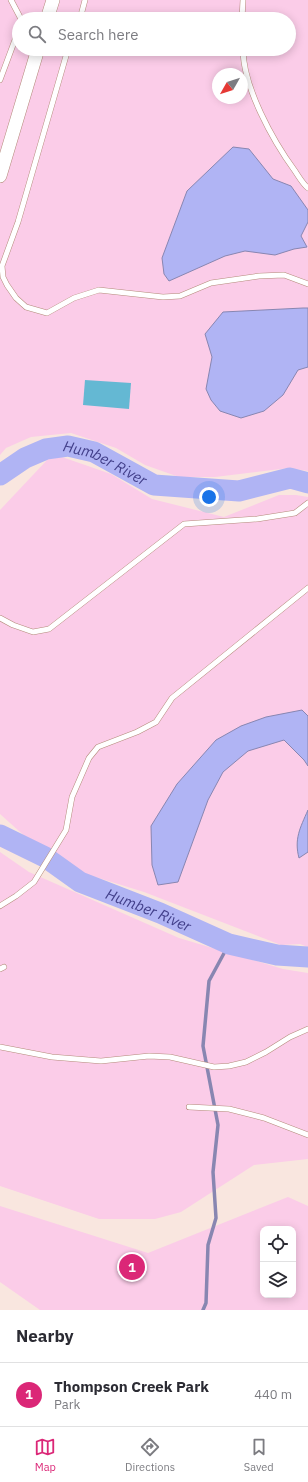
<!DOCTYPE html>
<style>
:root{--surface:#fff;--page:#f7f7f7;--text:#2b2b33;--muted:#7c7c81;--line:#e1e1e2;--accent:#db2777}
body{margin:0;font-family:"IBM Plex Sans",sans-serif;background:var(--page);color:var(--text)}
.controls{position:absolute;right:12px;bottom:12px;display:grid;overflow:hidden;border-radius:8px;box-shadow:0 2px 10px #0003}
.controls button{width:36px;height:36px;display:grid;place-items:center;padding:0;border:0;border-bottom:1px solid var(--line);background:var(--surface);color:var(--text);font:20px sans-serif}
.compass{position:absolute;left:212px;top:68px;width:36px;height:36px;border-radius:50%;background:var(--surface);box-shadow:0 2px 10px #0003;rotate:231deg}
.you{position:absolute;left:209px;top:497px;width:14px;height:14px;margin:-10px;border:3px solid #fff;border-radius:50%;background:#1a73e8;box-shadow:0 0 0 6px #1a73e833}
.badge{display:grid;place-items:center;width:26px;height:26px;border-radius:50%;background:var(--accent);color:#fff;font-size:13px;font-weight:700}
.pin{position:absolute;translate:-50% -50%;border:2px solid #fff;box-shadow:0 1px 4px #0006}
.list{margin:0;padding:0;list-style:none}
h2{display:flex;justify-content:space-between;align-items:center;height:52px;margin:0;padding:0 16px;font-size:17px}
h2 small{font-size:13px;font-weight:400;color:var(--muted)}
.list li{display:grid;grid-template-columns:26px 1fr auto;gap:12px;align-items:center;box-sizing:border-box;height:64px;padding:0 16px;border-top:1px solid var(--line)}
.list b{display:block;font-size:15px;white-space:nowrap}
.list p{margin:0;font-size:13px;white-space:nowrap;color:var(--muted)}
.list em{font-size:13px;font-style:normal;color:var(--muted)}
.icon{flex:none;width:22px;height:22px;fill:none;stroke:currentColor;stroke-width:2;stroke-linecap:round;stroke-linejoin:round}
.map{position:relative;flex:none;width:308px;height:1310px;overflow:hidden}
.search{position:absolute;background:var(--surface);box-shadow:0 2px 10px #0003;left:12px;right:12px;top:12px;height:44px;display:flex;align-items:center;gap:10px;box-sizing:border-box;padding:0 14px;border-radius:22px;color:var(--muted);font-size:15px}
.sheet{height:116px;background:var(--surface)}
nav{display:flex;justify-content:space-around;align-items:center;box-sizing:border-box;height:56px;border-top:1px solid var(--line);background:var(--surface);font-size:11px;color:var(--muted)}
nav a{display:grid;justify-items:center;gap:2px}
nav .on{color:var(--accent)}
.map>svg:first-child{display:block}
.green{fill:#fbcce8;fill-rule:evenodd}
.water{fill:#b0b4f4;stroke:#8886b1}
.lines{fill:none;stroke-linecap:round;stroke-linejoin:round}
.stream{stroke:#8886b1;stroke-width:3.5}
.river{stroke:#b0b4f4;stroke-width:21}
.building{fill:#64b8d3}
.service-casing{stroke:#b48a7a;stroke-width:6}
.tertiary-casing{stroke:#b48a7a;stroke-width:14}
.service{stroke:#fff;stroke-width:5}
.tertiary{stroke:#fff;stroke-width:13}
.labels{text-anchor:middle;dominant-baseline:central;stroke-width:3;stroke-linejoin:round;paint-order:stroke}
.water-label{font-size:15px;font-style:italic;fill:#423f8a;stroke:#fff}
</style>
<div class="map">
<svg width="308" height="1310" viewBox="0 0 308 1310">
<rect width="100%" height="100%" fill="#f9e6df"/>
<g class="green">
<path d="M 0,0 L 308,0 L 308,471 L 289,468 L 215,477 L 179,477 L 145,465 L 116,448 L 71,433 L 31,437 L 6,448 L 0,455 ZM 19,19 L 289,19 L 289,49 L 19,49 ZM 218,74 L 242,74 L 242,98 L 218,98 Z"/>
<polygon points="62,457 111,474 152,499 224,517 279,495 296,495 308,497 308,947 300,944 281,945 144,892 76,871 29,840 0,814 0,510 48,459"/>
<polygon points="0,852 29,872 179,938 283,969 308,973 308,1159 254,1165 181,1212 155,1219 99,1219 0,1186"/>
<path d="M 288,1197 L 308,1206 L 308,1310 L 40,1310 L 0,1282 L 0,1206 L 148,1253 ZM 263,1229 L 293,1229 L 293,1295 L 263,1295 Z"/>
</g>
<g class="water">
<polygon points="233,147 249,149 273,179 291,186 308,210 308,222 301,236 307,247 294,249 275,255 245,251 225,256 169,281 164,274 162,258 187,191"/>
<polygon points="303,308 308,308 308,367 298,370 283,395 264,411 241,418 220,411 211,400 206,389 212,357 205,334 223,312"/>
<polygon points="302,710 308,716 308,766 304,760 284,740 248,751 223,772 208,800 178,882 158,885 152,865 151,826 177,784 216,740 241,726 266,717"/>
<path d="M 308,810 L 308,852 L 299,858 C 294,839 300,828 308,810 Z"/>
</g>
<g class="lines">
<polyline class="stream" points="203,1310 206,1303 208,1245 216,1218 213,1172 218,1125 203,1046 209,981 229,944"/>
<g class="river">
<path id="s1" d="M 0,475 L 25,458 L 46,449 L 68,446 L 94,452 L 154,485 L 239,491 L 290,478 L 308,483"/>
<path id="s2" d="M 0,835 L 45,857 L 80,882 L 160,913 L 229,944 L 277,955 L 308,957"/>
</g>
</g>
<polygon class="building" points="85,380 131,383 129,409 83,405"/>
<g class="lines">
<g class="service-casing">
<g id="service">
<polyline points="11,0 21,19"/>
<polyline points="80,19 85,0"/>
<polyline points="242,19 243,0"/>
<polyline points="68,49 18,222 2,266 3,277 7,285 16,298 26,307 47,313 74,298 99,290 163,297 180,296 211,283 259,276 284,275 308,284"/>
<path d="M 243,49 C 243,87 273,141 295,171 C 299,177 303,184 308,188"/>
<polyline points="0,80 19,29"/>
<polyline points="0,618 13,625 33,632 49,629 184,524 257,519 295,513 308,503"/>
<polyline points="0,906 16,896 34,882 66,830 72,797 89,758 98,747 137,732 156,722 172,698 308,588"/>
<polyline points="0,969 4,967"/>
<polyline points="0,1047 52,1057 101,1061 149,1056 170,1057 214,1067 229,1066 246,1062 266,1052 290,1037 308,1029"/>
<polyline points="189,1107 229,1109 264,1118 308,1135"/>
</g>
</g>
<g class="tertiary-casing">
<g id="tertiary">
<polyline points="47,19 53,0"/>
<polyline points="0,176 38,49"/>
</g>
</g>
<use href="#service" class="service"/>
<use href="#tertiary" class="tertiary"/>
</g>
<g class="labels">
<g class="water-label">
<text stroke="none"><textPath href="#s1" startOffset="116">Humber River</textPath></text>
<text stroke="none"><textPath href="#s2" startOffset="167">Humber River</textPath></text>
</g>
</g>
</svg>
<div class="controls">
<button><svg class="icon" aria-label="locate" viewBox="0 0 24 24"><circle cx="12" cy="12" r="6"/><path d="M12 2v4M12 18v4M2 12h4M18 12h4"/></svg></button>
<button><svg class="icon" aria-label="layers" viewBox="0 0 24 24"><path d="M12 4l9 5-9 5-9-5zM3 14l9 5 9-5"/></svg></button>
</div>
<svg class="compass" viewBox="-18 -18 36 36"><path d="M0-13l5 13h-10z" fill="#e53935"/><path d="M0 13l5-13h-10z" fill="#7c7c81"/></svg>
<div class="you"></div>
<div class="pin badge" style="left:132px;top:1267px">1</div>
<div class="search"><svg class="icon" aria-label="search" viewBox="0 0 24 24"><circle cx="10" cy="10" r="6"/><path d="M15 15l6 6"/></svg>Search here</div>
</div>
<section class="sheet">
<h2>Nearby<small></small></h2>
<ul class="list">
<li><span class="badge">1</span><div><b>Thompson Creek Park</b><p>Park</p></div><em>440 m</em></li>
</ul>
</section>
<nav>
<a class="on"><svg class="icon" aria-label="map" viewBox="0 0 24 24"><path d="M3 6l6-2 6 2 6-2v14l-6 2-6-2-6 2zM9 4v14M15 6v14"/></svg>Map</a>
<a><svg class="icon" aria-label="directions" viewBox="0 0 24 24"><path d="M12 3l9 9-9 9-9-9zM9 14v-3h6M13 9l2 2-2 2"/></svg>Directions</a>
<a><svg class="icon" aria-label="saved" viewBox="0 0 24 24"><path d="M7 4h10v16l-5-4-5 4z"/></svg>Saved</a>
</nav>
